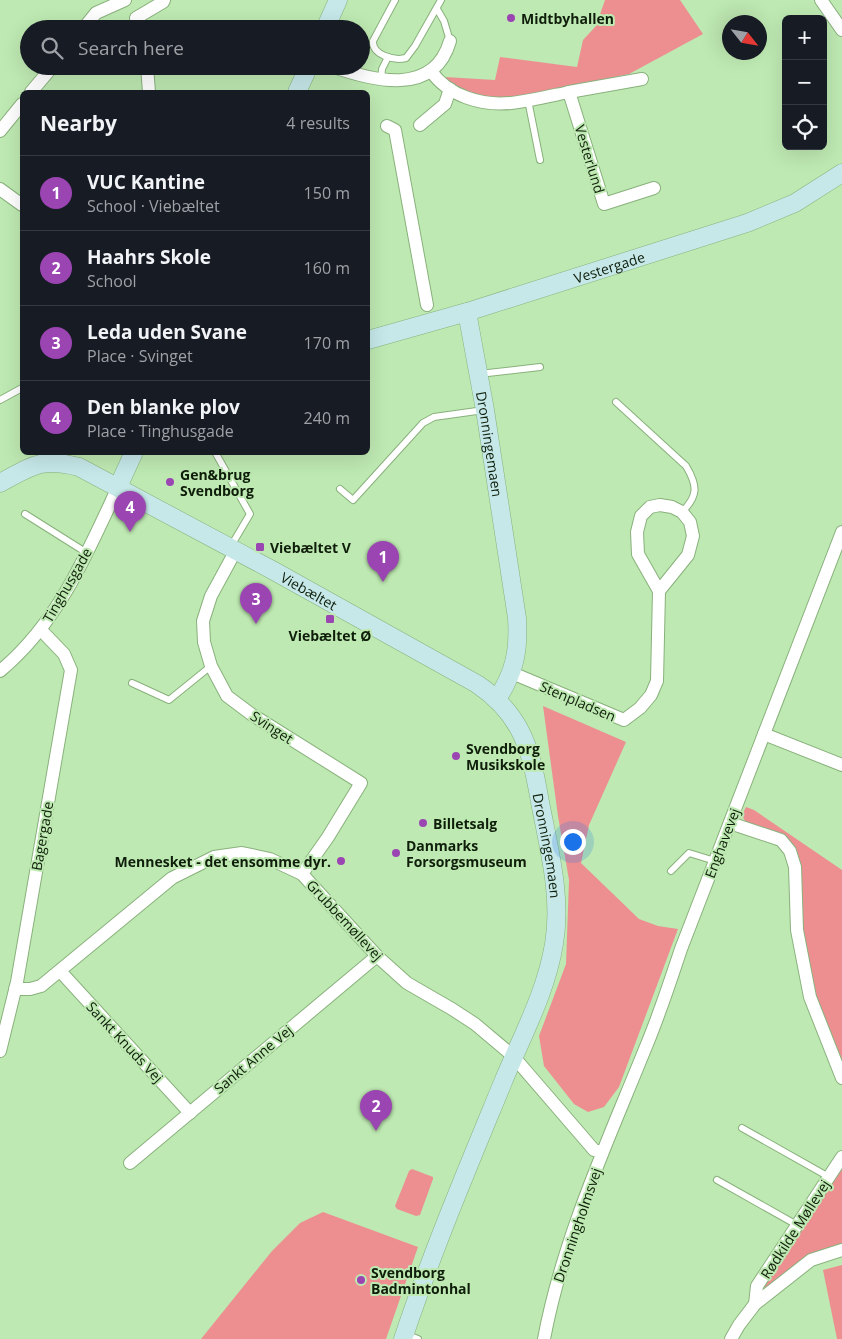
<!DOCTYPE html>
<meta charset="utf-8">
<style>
:root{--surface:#171b24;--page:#242831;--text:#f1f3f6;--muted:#9ea1a6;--line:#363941;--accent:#9b45b3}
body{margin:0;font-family:"Open Sans",sans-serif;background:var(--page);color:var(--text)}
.controls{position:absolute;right:15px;top:15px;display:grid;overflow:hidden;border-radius:8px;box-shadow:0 5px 20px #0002}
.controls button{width:45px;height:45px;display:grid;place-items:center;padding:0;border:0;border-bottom:1px solid var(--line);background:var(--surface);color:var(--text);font:25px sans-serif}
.compass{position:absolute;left:722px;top:15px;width:45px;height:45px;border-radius:50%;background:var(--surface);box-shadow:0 5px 20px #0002;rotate:121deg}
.you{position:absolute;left:572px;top:841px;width:18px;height:18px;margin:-12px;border:4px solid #fff;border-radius:50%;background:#1a73e8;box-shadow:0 0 0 8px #1a73e833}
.badge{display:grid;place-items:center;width:32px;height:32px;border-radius:50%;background:var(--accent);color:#fff;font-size:16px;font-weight:700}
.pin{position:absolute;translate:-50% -41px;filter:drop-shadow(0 1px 2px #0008)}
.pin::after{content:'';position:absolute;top:26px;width:18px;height:15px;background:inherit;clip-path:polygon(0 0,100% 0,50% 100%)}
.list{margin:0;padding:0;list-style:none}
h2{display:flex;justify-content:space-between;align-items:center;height:65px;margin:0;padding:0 20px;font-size:21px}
h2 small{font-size:16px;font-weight:400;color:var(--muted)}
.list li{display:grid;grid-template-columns:32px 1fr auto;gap:15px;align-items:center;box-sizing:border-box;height:75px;padding:0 20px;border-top:1px solid var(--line)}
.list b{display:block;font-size:19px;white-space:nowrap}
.list p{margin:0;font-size:16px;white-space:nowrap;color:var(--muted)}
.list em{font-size:16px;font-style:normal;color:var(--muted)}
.icon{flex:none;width:28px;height:28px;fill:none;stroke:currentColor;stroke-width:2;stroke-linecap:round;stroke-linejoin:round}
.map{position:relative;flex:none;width:842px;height:1339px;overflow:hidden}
.search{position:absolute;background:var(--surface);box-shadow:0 5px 20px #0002;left:20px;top:20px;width:350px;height:55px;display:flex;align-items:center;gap:12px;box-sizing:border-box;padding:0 18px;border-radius:28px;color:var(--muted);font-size:19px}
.panel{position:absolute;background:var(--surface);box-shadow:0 5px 20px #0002;left:20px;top:90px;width:350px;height:365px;border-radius:8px}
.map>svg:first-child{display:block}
.green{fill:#ed8f91}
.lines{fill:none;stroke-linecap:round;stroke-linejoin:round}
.lane-casing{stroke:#89b17c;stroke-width:8}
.street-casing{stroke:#89b17c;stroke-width:14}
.secondary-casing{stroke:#89b17c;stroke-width:19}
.lane{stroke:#fff;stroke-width:6}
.street{stroke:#fff;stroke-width:12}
.secondary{stroke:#c6e8e9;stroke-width:18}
.poi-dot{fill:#9b45b3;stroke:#bee9b2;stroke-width:2}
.labels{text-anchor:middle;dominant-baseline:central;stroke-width:4;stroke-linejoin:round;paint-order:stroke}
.poi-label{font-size:14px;font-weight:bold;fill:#0f1e0a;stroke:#bee9b2;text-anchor:start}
.street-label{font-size:14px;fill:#0f1e0a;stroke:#bee9b2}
</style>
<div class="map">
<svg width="842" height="1339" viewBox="0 0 842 1339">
<rect width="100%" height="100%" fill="#bee9b2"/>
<g class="green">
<polygon points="605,0 680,0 703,34 629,74 516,97 490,98 467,92 451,84 445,77 495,80 500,57 577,67 583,40 596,26"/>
<polygon points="543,706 626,742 589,825 581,863 639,919 658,926 678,929 619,1087 604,1107 588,1112 574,1104 544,1066 539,1036 566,964 569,880 558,816"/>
<polygon points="746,807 754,810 842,870 842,1059 829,1030 819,1013 800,922 799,858 746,823 742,815"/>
<polygon points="842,1165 842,1243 813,1253 766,1288 762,1283"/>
<polygon points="412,1169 433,1177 433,1179 420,1215 416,1216 397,1209 395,1206 409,1171"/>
<polygon points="323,1212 418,1247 386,1339 201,1339 272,1251 300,1223"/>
<polygon points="842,1265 842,1339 837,1339 823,1270"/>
</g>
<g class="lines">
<g class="lane-casing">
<g id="lane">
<path d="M 395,0 L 373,41 C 372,55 394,61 406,58 L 415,46 L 441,0"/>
<polyline points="437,9 444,21 450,41"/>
<polyline points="381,80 382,69 388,57"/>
<polyline points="528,100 540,160"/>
<polyline points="479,374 540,367"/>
<polyline points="0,400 22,388"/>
<path d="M 616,402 L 686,466 C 698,486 698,496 682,512"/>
<polyline points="215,452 250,514 231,546"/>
<polyline points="340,489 353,500 423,423 434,417 484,410"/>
<polyline points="25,514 87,553"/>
<polyline points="132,683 169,700 211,666"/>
<polyline points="671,871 689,853 715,861"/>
<polyline points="742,1128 829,1177"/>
<polyline points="717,1180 797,1225"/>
<polyline points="405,1334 418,1339"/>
</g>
</g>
<g class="street-casing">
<g id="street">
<polyline points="821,0 842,30"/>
<polyline points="136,18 163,2 164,0"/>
<polyline points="83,29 96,13 125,0"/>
<polyline points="147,66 149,92"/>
<path d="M 331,66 C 373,81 434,97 450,41"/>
<path d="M 431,71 C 448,96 482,106 511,103 C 530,101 550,96 569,92 L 604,204 L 654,188"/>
<polyline points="31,92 53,66"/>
<polyline points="569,92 642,79"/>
<polyline points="420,125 445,104 450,89"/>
<polyline points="387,126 395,130 427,305"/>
<polyline points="0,131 22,104"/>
<polyline points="0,189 22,205"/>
<polyline points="236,550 211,596 203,621 204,642 211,666 227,696 251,714 361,783 328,837 302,874"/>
<path d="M 0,671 C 58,623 87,554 118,487"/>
<polyline points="512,673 624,720 640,708 651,695 657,681 659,591 638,554 637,532 641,516 650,507 660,505 672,507 682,512 690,522 693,536 688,555 659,591"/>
<polyline points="764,734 842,765"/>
<polyline points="730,823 781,840 790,851 795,867 797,930 810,997 842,1078"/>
<polyline points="60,971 190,1113"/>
<polyline points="15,989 30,989 41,986 172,878 214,857 242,853 270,859 302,874 377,956 407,983 452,1009 475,1024 513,1056 594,1150 602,1152"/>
<polyline points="0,1051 17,982 71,670 64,654 41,630"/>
<polyline points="130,1163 377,956"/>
<polyline points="755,1304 757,1286 842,1157"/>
<path d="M 544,1339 C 563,1238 607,1143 645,1049 C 659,1016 670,982 681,949 L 842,532"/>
<polyline points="731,1339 739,1325 755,1304 811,1260 842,1250"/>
</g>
</g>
<g class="secondary-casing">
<g id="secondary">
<polyline points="325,29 338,0"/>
<polyline points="297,92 309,66"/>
<path id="s1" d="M 467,312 L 485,410 L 517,618 C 519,650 515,672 497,699"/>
<path id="s2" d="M 368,340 L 467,312 L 747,223 L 795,203 L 842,173"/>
<path id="s3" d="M 0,483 C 32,466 41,457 79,467 L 274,571 L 477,684 C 523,715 531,751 540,802 C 549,849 562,897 554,944 C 546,993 521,1038 503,1082 C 468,1167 432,1252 403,1339"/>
<polyline points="118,487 134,452"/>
</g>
</g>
<use href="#lane" class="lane"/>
<use href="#street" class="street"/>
<use href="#secondary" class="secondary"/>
</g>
<g class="poi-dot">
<circle cx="511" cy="18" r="5"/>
<circle cx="170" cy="482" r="5"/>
<rect x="255" y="542" width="10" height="10" rx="2.5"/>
<rect x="325" y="614" width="10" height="10" rx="2.5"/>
<circle cx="456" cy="756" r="5"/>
<circle cx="423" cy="823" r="5"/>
<circle cx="396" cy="853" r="5"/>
<circle cx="341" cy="861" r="5"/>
<circle cx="361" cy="1280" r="5"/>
</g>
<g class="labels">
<g class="poi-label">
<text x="521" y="18">Midtbyhallen</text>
<text x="180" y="474">Gen&amp;brug<tspan x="180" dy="16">Svendborg</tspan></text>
<text x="270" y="547">Viebæltet V</text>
<text x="330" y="635" text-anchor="middle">Viebæltet Ø</text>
<text x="466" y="748">Svendborg<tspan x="466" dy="16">Musikskole</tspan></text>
<text x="433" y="823">Billetsalg</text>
<text x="406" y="845">Danmarks<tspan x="406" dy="16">Forsorgsmuseum</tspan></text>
<text x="331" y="861" text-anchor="end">Mennesket - det ensomme dyr.</text>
<text x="371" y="1272">Svendborg<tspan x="371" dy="16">Badmintonhal</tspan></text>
</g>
<g class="street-label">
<text transform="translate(590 159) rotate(73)">Vesterlund</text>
<text stroke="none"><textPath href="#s2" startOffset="252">Vestergade</textPath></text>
<text stroke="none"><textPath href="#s1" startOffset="134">Dronningemaen</textPath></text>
<text transform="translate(67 585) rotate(-60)">Tinghusgade</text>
<text stroke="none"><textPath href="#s3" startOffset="345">Viebæltet</textPath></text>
<text transform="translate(578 701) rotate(23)">Stenpladsen</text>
<text transform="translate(272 727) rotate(33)">Svinget</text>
<text transform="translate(42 836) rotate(-80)">Bagergade</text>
<text transform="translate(722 843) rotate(-69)">Enghavevej</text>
<text stroke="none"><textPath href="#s3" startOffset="720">Dronningemaen</textPath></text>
<text transform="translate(345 920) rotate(47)">Grubbemøllevej</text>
<text transform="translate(125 1042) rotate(47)">Sankt Knuds Vej</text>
<text transform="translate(253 1059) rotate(-40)">Sankt Anne Vej</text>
<text transform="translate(577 1225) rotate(-71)">Dronningholmsvej</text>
<text transform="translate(795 1229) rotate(-57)">Rødkilde Møllevej</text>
</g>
</g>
</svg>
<div class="controls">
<button>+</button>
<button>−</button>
<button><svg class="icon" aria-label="locate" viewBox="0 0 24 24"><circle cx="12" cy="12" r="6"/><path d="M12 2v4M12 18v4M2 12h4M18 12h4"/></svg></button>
</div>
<svg class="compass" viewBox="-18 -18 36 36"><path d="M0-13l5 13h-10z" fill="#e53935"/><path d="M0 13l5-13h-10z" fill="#9ea1a6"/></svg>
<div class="you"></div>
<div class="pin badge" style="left:383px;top:582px">1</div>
<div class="pin badge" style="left:376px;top:1131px">2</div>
<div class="pin badge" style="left:256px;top:624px">3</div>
<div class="pin badge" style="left:130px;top:532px">4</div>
<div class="search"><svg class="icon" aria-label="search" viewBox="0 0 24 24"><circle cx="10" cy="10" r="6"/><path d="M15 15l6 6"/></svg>Search here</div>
<section class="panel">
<h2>Nearby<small>4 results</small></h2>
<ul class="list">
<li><span class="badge">1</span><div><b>VUC Kantine</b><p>School · Viebæltet</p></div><em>150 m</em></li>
<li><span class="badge">2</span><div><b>Haahrs Skole</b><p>School</p></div><em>160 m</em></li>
<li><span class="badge">3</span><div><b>Leda uden Svane</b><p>Place · Svinget</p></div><em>170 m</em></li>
<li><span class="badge">4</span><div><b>Den blanke plov</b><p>Place · Tinghusgade</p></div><em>240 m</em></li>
</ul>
</section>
</div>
